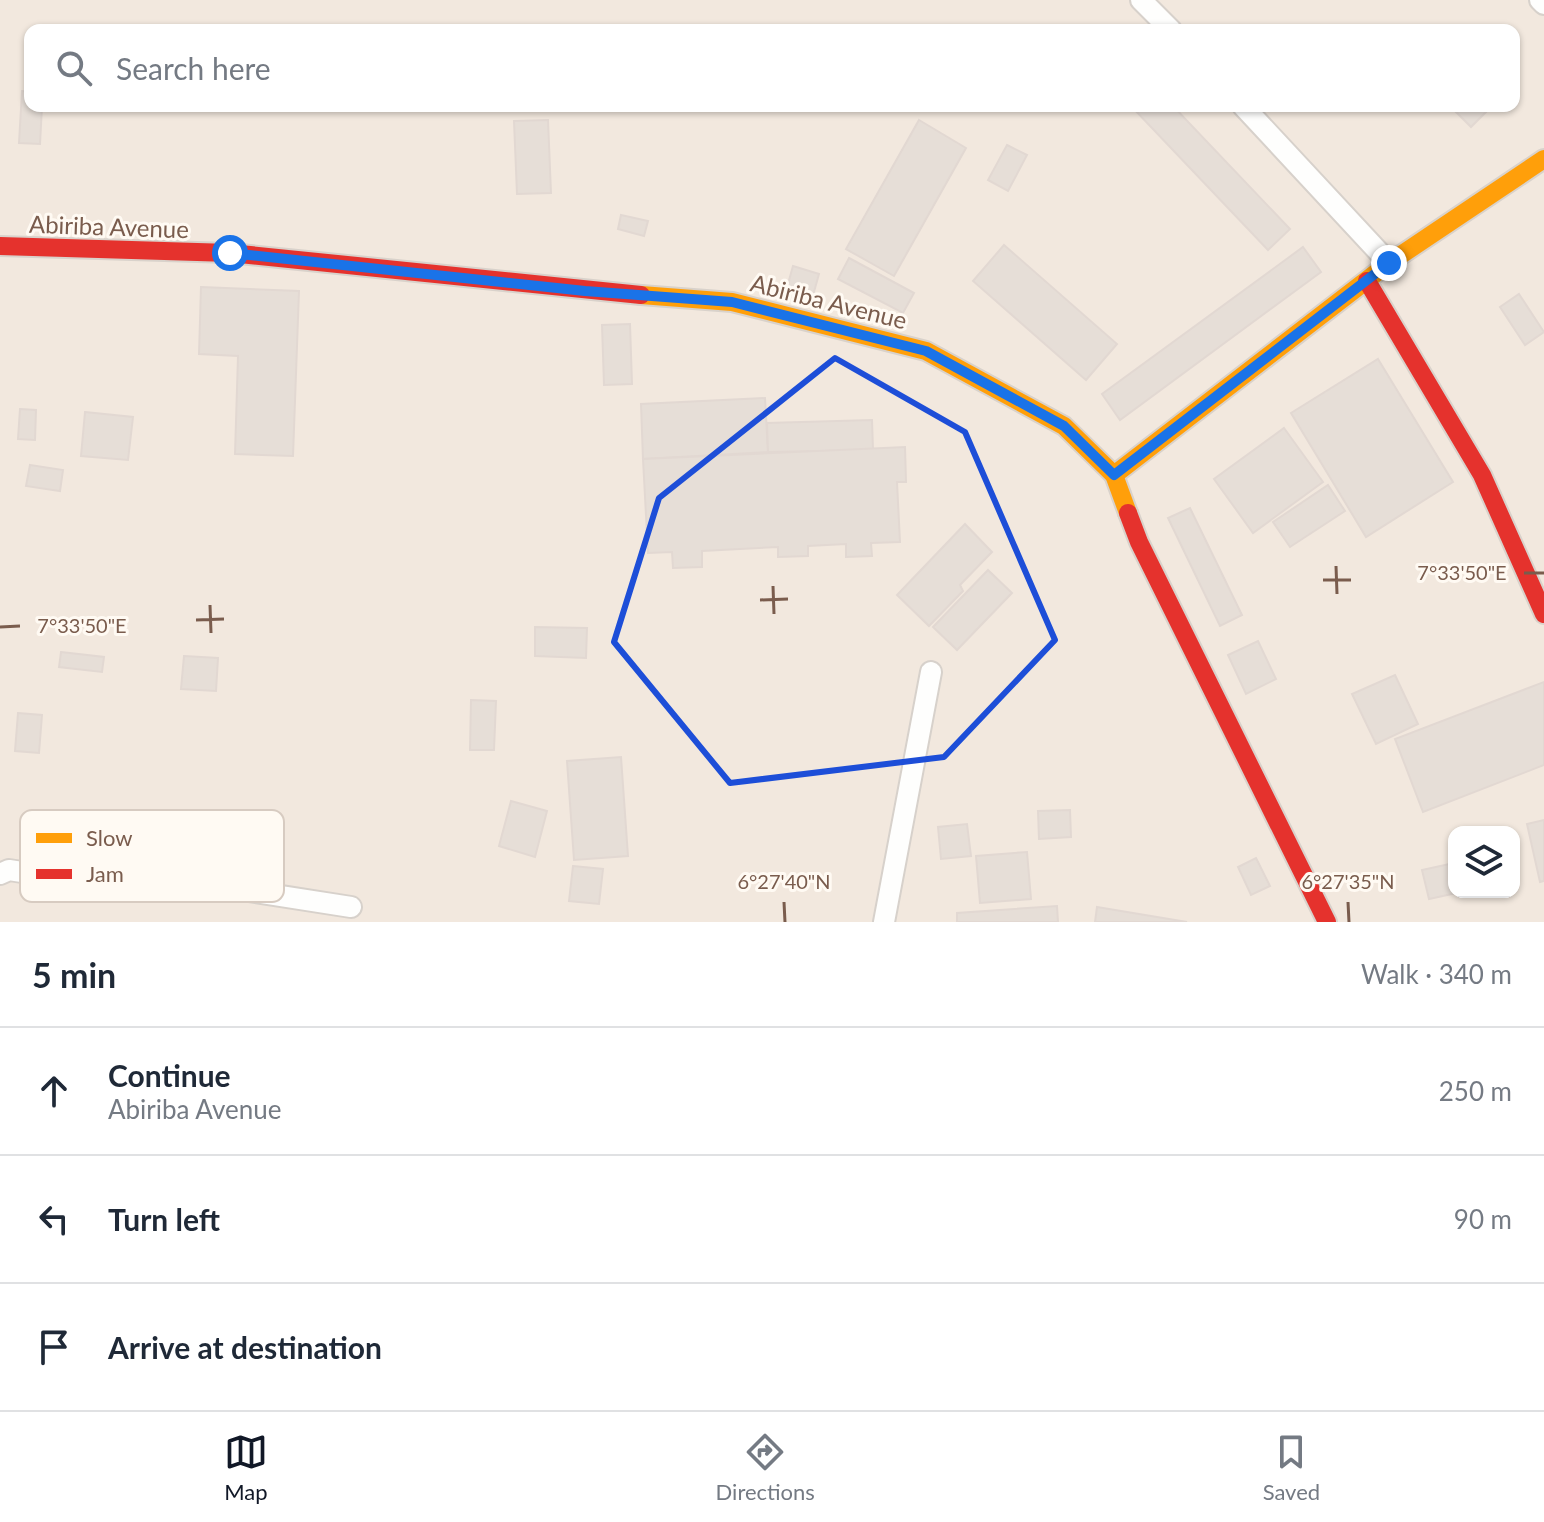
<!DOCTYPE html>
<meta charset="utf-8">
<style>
:root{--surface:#fff;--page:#f6f6f7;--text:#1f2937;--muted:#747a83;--line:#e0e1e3;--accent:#111827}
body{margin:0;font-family:Lato,sans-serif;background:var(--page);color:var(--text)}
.controls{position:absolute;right:24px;bottom:24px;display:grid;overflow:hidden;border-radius:16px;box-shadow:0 2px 6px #0004}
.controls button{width:72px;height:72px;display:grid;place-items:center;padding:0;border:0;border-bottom:2px solid var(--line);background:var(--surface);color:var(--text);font:40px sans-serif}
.stop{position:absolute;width:24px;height:24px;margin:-18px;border:6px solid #1a73e8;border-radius:50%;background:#fff}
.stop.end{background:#1a73e8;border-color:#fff;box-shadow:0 2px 8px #0008}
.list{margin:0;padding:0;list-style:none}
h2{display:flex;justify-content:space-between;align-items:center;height:104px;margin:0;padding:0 32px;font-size:34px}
h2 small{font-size:26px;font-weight:400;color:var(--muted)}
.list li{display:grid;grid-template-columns:52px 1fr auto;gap:24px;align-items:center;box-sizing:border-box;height:128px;padding:0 32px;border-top:2px solid var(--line)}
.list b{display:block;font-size:30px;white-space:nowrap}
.list p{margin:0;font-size:26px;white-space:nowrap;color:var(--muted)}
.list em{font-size:26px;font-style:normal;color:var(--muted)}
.icon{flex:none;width:44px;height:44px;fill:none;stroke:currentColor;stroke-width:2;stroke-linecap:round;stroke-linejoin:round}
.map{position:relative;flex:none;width:1544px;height:922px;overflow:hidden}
.search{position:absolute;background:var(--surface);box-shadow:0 2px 6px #0004;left:24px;right:24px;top:24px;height:88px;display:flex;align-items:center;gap:20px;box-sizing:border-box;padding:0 28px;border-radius:16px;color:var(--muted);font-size:30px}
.sheet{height:488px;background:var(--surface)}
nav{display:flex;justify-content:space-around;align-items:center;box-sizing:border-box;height:112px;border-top:2px solid var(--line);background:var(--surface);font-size:22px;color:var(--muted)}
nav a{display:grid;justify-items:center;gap:4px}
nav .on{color:var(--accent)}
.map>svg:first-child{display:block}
.residential{fill:#f2e8de;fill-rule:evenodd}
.building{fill:#e6ded7;stroke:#e2d8d2;stroke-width:2}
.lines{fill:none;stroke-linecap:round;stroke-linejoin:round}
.street-casing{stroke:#d7d1cb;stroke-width:24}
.slow-casing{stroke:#d9d2cb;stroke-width:22}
.jam-casing{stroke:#d9d2cb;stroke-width:22}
.street{stroke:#fefefd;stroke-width:20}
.slow{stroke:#ff9f0a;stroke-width:18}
.jam{stroke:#e5322d;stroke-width:18}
.route{stroke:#1a73e8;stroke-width:10}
.marked{fill:none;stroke:#1d4ed8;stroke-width:6;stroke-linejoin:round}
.ticks{fill:none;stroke:#7a5c4d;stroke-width:3}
.labels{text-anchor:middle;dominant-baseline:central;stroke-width:6;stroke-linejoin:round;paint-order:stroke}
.street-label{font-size:24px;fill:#7a5c4d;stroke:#fffaf3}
.key{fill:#fffaf3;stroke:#d7cbc1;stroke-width:2}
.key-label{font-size:22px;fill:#7a5c4d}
.ticks-label{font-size:20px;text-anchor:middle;fill:#7a5c4d;stroke:#fffaf3;stroke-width:6;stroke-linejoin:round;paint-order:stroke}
</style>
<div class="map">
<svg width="1544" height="922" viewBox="0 0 1544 922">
<rect width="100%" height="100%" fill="#f9f5f0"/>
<path class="residential" d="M 0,0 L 1544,0 L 1544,922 L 0,922 ZM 30,30 L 1514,30 L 1514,106 L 30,106 ZM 1454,832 L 1514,832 L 1514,892 L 1454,892 Z"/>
<g class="building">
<polygon points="22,91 30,92 30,106 42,106 40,144 19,143"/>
<polygon points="1131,106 1173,106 1290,229 1268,250"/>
<polygon points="1450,106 1492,106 1471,127"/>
<polygon points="548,120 551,193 517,194 514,121"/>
<polygon points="919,120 966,148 894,276 846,249"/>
<polygon points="1007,145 1027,155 1008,191 988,180"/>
<polygon points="621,215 648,221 644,236 618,229"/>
<polygon points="1004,245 1117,344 1086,380 973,281"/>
<polygon points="1303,247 1321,272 1120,420 1102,394"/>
<polygon points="849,258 914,293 903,313 838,279"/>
<polygon points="793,266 819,274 812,299 786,291"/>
<polygon points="201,287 299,291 293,456 235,454 238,356 199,354"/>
<polygon points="1519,294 1544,332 1525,345 1500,307"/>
<polygon points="630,324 632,384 604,385 602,325"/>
<polygon points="1378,359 1453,482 1366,537 1291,413"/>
<polygon points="765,398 768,452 643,459 641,404"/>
<polygon points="20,409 36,410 35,440 18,439"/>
<polygon points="85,412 133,417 128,460 81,456"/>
<polygon points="872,420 873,450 768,452 767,423"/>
<polygon points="1284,428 1323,482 1253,533 1214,479"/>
<polygon points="905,447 906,482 897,482 900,542 871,543 872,556 846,557 846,544 808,546 808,556 778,557 778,547 702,551 702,567 673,568 672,552 648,553 643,459"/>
<polygon points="30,465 63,470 60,491 26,486"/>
<polygon points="1328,485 1345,511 1290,547 1273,522"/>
<polygon points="1190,508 1242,615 1220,626 1168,518"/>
<polygon points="965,524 992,552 960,585 963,591 929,626 897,595"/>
<polygon points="988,570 1012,593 957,650 933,627"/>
<polygon points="535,627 587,628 586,658 535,656"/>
<polygon points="1258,641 1276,679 1246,694 1228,655"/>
<polygon points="61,652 104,657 102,672 59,667"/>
<polygon points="184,656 218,658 216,691 181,689"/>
<polygon points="1395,675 1418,724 1376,744 1352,694"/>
<polygon points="1544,682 1544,765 1423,812 1395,739"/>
<polygon points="471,700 496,701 494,750 470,750"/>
<polygon points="18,713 42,715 39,753 15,751"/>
<polygon points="621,757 628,856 574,860 567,761"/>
<polygon points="511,801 547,811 535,857 499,846"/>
<polygon points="1070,810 1071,837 1039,839 1038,811"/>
<polygon points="1544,820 1544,881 1540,882 1527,824"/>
<polygon points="967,824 971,856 941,859 938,827"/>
<polygon points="1027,852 1031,899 980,903 976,856"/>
<polygon points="1256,858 1270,886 1251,895 1238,867"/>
<polygon points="1454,863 1454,892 1461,892 1429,899 1422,870"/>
<polygon points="573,866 603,869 599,904 569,901"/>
<polygon points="1057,906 1058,922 957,922 957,913"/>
<polygon points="1097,907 1187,922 1095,922"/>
</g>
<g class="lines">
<g class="street-casing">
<g id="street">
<polyline points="1141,0 1171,30"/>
<polyline points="1540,0 1544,4"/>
<polyline points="1243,106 1389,263"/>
<polyline points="0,874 9,870 61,878 230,888 351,907"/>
<polyline points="884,922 931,672"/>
</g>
</g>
<g class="slow-casing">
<g id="slow">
<polyline points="641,295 732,302 926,351 1064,426 1114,475 1128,513"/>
<polyline points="1114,475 1389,263 1544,159"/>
</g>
</g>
<g class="jam-casing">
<g id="jam">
<polyline points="0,246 230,253 641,295"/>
<polyline points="1367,281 1482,475 1544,614"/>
<polyline points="1128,513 1139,542 1327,922"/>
</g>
</g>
<use href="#street" class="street"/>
<use href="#slow" class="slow"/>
<use href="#jam" class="jam"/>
</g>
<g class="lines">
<polyline class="route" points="230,253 585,291 732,302 926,351 1064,426 1114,475 1389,263"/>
</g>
<path class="marked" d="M 835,358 L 965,432 L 1055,640 L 944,757 L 730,783 L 614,642 L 659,498 Z"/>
<path class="ticks" d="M 1336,566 L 1337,594M 1524,573 L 1544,573M 1323,580 L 1351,580M 773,586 L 774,614M 760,600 L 788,599M 210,605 L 211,633M 196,620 L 224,619M 0,627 L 20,626M 784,902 L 785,922M 1348,902 L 1349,922"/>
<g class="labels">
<g class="street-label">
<text transform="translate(109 226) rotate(2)">Abiriba Avenue</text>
<text transform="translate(829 301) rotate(14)">Abiriba Avenue</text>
</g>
</g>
<rect x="20" y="810" width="264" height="92" rx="12" class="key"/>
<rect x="36" y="833" width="36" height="10" fill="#ff9f0a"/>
<rect x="36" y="869" width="36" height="10" fill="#e5322d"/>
<g class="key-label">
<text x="86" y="846">Slow</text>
<text x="86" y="882">Jam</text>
</g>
<g class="ticks-label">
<text x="1462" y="580">7°33'50"E</text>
<text x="82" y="633">7°33'50"E</text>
<text x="784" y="889">6°27'40"N</text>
<text x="1348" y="889">6°27'35"N</text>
</g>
</svg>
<div class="controls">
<button><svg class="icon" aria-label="layers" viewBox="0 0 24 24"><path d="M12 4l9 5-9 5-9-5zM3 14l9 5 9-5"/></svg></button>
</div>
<div class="stop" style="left:230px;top:253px"></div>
<div class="stop end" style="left:1389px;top:263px"></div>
<div class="search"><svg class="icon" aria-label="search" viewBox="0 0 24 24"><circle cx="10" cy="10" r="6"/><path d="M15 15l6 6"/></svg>Search here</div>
</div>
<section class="sheet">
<h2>5 min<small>Walk · 340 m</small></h2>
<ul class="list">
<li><svg class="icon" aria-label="ahead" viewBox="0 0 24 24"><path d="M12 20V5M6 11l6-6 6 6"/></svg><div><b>Continue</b><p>Abiriba Avenue</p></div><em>250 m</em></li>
<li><svg class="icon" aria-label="left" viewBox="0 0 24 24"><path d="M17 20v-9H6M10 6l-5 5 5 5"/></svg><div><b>Turn left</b></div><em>90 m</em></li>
<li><svg class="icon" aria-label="arrive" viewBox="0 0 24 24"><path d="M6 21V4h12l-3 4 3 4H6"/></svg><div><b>Arrive at destination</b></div></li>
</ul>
</section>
<nav>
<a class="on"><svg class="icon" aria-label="map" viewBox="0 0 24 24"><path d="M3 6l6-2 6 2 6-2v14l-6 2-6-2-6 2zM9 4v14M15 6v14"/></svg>Map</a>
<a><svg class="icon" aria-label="directions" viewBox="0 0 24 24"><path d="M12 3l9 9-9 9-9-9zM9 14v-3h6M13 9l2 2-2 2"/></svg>Directions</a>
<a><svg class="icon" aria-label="saved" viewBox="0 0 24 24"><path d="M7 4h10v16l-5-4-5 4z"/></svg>Saved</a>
</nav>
